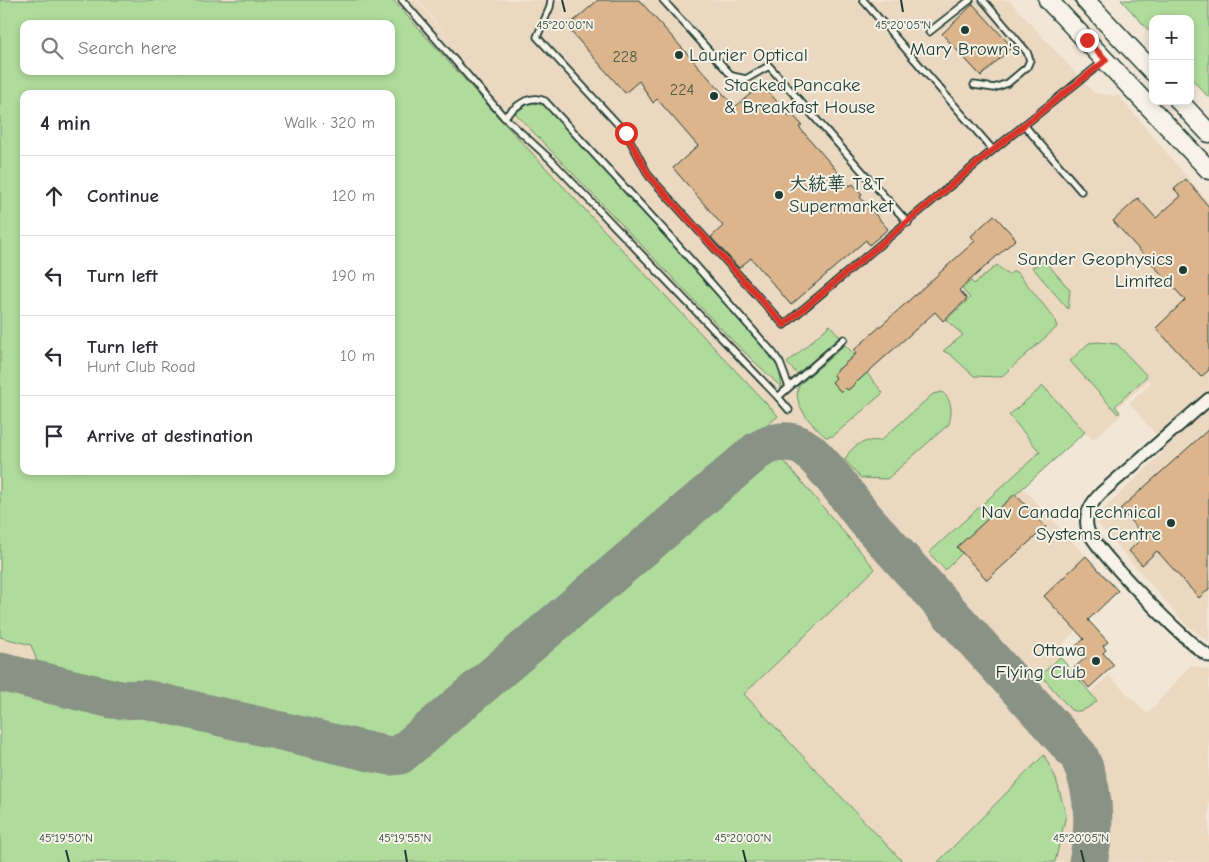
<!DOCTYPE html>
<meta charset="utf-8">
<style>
:root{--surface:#fff;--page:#f7f7f7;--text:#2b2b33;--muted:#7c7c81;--line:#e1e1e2}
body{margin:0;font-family:"Comic Neue","LXGW WenKai TC",sans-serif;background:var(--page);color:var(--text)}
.controls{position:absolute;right:15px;top:15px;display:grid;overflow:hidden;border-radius:10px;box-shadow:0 2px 8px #0003}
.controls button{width:45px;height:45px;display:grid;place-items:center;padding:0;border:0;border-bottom:1px solid var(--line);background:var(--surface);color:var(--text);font:25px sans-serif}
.stop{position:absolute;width:15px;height:15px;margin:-11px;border:4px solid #d93025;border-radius:50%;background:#fff}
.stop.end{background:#d93025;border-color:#fff;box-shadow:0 1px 5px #0008}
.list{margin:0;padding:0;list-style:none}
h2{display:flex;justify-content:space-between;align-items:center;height:65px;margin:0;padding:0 20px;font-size:21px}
h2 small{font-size:16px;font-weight:400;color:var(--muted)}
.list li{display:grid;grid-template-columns:32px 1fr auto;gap:15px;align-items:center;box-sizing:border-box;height:80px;padding:0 20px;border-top:1px solid var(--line)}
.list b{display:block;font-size:19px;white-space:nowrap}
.list p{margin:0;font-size:16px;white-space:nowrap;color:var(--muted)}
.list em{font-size:16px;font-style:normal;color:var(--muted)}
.icon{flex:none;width:28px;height:28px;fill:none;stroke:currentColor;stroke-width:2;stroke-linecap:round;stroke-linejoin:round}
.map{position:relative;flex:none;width:1209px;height:862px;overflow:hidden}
.search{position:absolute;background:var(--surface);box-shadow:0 2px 8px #0003;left:20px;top:20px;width:375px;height:55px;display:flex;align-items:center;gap:12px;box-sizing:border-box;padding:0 18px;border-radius:10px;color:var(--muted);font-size:19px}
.panel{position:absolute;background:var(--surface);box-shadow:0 2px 8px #0003;left:20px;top:90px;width:375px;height:385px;border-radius:10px}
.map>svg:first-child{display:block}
.built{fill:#ebd8c0;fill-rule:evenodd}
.green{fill:#afdc9b;stroke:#678c68;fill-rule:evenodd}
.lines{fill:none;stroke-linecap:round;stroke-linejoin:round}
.taxiway{stroke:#889285;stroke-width:39}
.building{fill:#dcb58d;stroke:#1f3d34}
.service-casing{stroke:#1f3d34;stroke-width:9}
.minor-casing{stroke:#1f3d34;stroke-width:15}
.primary-casing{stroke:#1f3d34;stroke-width:21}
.service{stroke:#f7f3e8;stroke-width:5.5}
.minor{stroke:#f7f3e8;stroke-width:11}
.primary{stroke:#f7f3e8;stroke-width:18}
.route{stroke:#d93025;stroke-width:6}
.ticks{fill:none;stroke:#1f3d34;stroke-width:2}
.poi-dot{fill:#1f3d34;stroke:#f7f3e8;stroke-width:2}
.labels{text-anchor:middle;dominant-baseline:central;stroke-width:4;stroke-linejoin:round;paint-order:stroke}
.number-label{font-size:16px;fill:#4e5b4a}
.poi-label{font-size:19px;fill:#1f3d34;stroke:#f7f3e8;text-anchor:start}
.ticks-label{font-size:12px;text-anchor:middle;fill:#1f3d34;stroke:#f7f3e8;stroke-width:4;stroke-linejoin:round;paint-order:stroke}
</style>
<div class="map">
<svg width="1209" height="862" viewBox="0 0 1209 862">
<rect width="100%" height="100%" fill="#f2e7d6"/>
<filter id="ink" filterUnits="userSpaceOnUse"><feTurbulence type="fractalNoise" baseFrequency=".02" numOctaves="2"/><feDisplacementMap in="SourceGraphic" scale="10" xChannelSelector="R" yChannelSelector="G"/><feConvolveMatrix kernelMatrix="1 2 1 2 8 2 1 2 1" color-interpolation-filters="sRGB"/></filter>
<g filter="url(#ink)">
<path class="built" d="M 0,0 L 416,0 L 455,46 L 418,0 L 1009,0 L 1094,93 L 1119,96 L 1209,203 L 1209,642 L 1184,623 L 1094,519 L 1167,448 L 1129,403 L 1151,383 L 1149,380 L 1117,408 L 1122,414 L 1093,440 L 1085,432 L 1023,488 L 1118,591 L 1055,651 L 1090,693 L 1109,675 L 1147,714 L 1191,665 L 1209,670 L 1209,862 L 0,862 ZM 24,24 L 391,24 L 391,71 L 24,71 ZM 24,94 L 391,94 L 391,471 L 24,471 Z"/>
<g class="green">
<path d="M 0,0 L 393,0 L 501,120 L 778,416 L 412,733 L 397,740 L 383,743 L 37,661 L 31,645 L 0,637 ZM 24,24 L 391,24 L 391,71 L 24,71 ZM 24,94 L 391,94 L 391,471 L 24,471 Z"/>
<polygon points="1121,0 1209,0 1209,98 1190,77 1190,19 1153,19 1153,35"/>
<polygon points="533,103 546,106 755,335 779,369 782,388 733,341 515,113 526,105"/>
<polygon points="1045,261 1070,290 1068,309 1032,267"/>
<polygon points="997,265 1008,275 1014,271 1018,273 1054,318 1057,327 1001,377 974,376 950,354 943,351 963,335 946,320 970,298 962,289 971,281 974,284"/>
<polygon points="830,325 840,337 797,374 787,363"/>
<polygon points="1098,342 1117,344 1147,376 1115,406 1120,412 1118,414 1070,361 1089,343"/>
<path d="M 845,345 L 855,355 L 833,374 L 836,378 L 832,382 L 841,392 L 845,388 L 848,390 L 867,373 L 883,393 L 833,436 L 826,437 C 812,425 791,404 799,385 Z"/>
<polygon points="1043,386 1085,432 957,547 962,553 945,570 930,554 931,551 1040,452 1009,415"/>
<path d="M 942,392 C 953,401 952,412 949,424 L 887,479 L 861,478 L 845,460 C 851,445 865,439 880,441 L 933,394 Z"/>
<polygon points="762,461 784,461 875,569 744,694 903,862 0,862 0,683 135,715 142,710 399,771"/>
<path d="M 1060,657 L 1097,701 C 1090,707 1080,714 1071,710 L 1041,675 Z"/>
<polygon points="1044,755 1056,779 1066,815 1055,862 938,862"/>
</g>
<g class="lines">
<path class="taxiway" d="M 0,672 L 112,699 C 125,701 137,698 149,700 L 379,754 L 391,756 L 400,755 L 757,451 C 772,442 788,438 803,447 C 821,457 852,504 868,522 C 938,600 1008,678 1079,756 C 1095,790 1096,826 1088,862"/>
</g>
<g class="building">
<polygon points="598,0 639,0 735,107 762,84 790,117 792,114 802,125 799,127 850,186 853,184 862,194 860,197 888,229 869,245 866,240 791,305 751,258 739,268 711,237 723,226 673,168 698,146 657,99 653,103 639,81 625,93 567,27"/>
<polygon points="973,4 1012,47 981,76 942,34"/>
<polygon points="1186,179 1209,207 1209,370 1201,377 1156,328 1185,300 1113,221 1138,198 1156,218 1181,196 1174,189"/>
<polygon points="994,215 1016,239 959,290 967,299 943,321 935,312 848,390 845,388 841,392 832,382 836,378 833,374 856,354 854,350 975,241 971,236"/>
<polygon points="1209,429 1209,589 1199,598 1157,551 1142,565 1129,551 1144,536 1120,509"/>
<polygon points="1015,494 1046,527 987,580 957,547"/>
<polygon points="1086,556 1118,591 1088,620 1108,642 1103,646 1106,650 1103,653 1114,665 1089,688 1073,669 1086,657 1076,646 1084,639 1044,596"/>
</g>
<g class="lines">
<g class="service-casing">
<g id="service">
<polyline points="402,0 504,117 551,160 778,397 844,339"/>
<polyline points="551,0 550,7 537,37 626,133 649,176 784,325 993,150 1104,61"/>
<polyline points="663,0 732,76 746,79 769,66 908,223"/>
<polyline points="863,0 993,150"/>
<polyline points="929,32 970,0"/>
<polyline points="974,85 994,88 1008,83 1027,67 1030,60 1027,52 983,0"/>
<path d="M 504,117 C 516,107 529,93 545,101 L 667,233 L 773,353 L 780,363 L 789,387"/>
<polyline points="1024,125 1081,191"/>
<polyline points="778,397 789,410"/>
</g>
</g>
<g class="minor-casing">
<path id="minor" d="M 1209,399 L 1101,493 C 1091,503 1083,515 1088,530 C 1093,548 1190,647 1209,656"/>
</g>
<g class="primary-casing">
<g id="primary">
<polyline points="1048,0 1209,170"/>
<polyline points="1085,0 1153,72"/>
<polyline points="1179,101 1209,133"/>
</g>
</g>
<use href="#service" class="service"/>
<use href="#minor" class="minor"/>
<use href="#primary" class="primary"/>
</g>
</g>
<g class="lines" filter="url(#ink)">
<polyline class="route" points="626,133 649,176 784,325 993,150 1106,60 1087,40"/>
</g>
<path class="ticks" d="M 562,0 L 565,12M 901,0 L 903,12M 66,850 L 69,862M 405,850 L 407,862M 743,850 L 746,862M 1081,850 L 1084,862"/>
<g class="poi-dot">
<circle cx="965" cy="30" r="5"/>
<circle cx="679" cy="55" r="5"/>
<circle cx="714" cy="96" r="5"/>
<circle cx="779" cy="195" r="5"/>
<circle cx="1183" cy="270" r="5"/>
<circle cx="1171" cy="523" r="5"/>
<circle cx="1096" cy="661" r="5"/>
</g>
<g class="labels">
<g class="number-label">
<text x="625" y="57">228</text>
<text x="682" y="90">224</text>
</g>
<g class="poi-label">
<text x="965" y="49" text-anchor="middle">Mary Brown's</text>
<text x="689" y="55">Laurier Optical</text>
<text x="724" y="85">Stacked Pancake<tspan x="724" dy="22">&amp; Breakfast House</tspan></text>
<text x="789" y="184">大統華 T&amp;T<tspan x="789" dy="22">Supermarket</tspan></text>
<text x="1173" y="259" text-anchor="end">Sander Geophysics<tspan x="1173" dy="22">Limited</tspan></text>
<text x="1161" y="512" text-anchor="end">Nav Canada Technical<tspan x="1161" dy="22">Systems Centre</tspan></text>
<text x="1086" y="650" text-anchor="end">Ottawa<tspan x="1086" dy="22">Flying Club</tspan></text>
</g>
</g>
<g class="ticks-label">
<text x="565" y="29">45°20'00"N</text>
<text x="903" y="29">45°20'05"N</text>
<text x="66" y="842">45°19'50"N</text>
<text x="405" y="842">45°19'55"N</text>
<text x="743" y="842">45°20'00"N</text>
<text x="1081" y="842">45°20'05"N</text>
</g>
</svg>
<div class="controls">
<button>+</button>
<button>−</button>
</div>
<div class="stop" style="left:626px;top:133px"></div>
<div class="stop end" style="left:1087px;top:40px"></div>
<div class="search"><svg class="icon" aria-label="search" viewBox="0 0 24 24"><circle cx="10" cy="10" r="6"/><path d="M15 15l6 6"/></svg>Search here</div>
<section class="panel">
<h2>4 min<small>Walk · 320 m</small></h2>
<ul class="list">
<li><svg class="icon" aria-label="ahead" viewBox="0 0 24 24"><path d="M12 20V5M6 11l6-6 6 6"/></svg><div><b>Continue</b></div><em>120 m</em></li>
<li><svg class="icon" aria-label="left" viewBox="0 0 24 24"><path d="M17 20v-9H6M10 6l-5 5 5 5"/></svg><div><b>Turn left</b></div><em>190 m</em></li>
<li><svg class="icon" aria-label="left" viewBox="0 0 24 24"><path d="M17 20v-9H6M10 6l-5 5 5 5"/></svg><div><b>Turn left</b><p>Hunt Club Road</p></div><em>10 m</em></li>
<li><svg class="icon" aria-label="arrive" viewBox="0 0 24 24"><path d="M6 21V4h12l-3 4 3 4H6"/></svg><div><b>Arrive at destination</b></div></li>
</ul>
</section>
</div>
